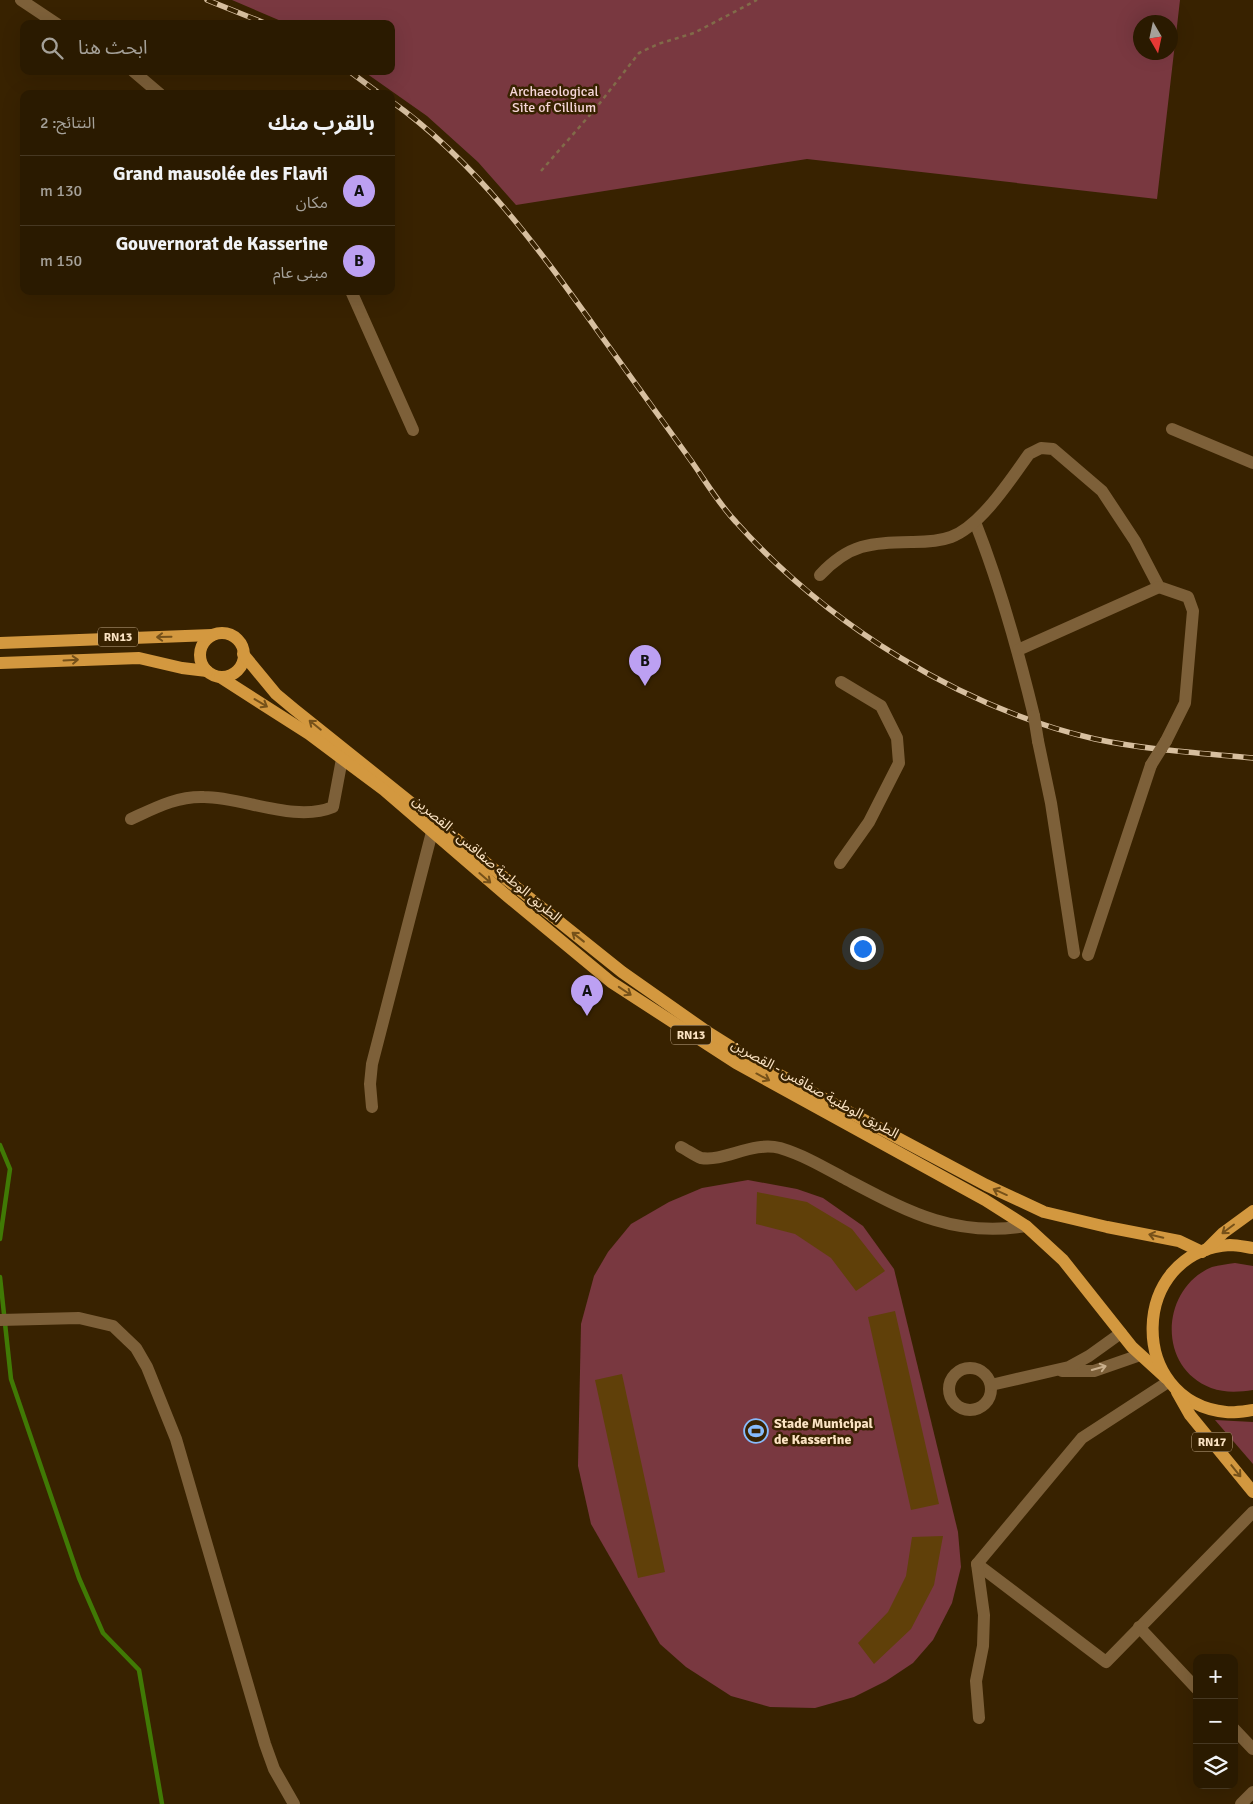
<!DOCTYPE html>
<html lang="ar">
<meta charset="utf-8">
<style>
:root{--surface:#2a1a00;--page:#32230a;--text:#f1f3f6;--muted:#a5a199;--line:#463822;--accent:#bca0f2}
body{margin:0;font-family:Signika,"Noto Sans Arabic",sans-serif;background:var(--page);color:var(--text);direction:rtl}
.controls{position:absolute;right:15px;bottom:15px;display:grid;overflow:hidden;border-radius:10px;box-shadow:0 5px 20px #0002}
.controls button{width:45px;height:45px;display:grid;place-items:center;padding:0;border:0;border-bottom:1px solid var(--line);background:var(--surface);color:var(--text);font:25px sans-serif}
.compass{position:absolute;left:1133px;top:15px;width:45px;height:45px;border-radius:50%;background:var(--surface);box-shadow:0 5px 20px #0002;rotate:171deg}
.you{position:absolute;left:862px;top:948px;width:18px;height:18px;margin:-12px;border:4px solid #fff;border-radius:50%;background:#1a73e8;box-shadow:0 0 0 8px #1a73e833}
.badge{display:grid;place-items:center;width:32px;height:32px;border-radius:50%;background:var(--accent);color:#111;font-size:16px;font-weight:700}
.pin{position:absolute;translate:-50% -41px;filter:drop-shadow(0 1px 2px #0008)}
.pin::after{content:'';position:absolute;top:26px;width:18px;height:15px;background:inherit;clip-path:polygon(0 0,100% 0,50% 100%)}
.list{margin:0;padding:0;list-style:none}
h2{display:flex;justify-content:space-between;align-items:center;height:65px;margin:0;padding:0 20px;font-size:21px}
h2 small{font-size:16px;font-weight:400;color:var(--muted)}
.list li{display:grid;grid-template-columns:32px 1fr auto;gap:15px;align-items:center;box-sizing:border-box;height:70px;padding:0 20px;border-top:1px solid var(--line)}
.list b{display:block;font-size:19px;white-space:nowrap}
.list p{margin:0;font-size:16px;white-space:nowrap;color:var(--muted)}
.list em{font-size:16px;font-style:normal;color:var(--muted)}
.icon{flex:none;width:28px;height:28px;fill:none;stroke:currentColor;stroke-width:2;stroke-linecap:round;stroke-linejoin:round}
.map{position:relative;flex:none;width:1253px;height:1804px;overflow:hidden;direction:ltr}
.search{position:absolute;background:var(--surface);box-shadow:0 5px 20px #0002;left:20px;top:20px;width:375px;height:55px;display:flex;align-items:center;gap:12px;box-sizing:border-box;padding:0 18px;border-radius:10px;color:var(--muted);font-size:19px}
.panel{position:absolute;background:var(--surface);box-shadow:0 5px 20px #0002;left:20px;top:90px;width:375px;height:205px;border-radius:10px;direction:rtl}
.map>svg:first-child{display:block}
.green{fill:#793840;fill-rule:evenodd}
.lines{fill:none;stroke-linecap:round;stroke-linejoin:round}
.stream{stroke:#407a05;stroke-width:4.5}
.building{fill:#604009}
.path{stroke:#816b49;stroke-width:2.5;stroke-dasharray:4 4;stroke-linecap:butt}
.minor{stroke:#7d6039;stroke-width:12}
.major{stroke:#d3983f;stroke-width:12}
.rail-casing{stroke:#d7bf9f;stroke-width:5.5}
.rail{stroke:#382200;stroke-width:4;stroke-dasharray:11;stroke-linecap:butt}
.minor-bridge{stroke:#7d6039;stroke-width:12}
.oneway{stroke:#765119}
.oneway2{stroke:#c9af8c}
.labels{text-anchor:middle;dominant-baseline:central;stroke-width:5;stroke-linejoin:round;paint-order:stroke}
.shield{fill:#382200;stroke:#c0a988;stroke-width:1}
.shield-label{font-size:12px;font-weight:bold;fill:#fbe3c3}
.park-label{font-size:14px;fill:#f6d6d8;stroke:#382200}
.street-label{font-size:14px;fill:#fbe3c3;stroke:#382200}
.poi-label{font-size:14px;font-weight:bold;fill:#fbe3c3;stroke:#382200;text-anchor:start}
</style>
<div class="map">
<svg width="1253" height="1804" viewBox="0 0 1253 1804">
<rect width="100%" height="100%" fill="#382200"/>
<g class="green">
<path d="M 232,0 L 1180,0 L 1157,199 L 807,159 L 516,205 L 478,162 L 427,116 L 363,71 L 391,71 L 391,24 L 288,24 ZM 1170,22 L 1170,52 L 1140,52 L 1140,22 Z"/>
<polygon points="748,1180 797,1189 823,1198 863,1226 894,1269 958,1532 961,1567 952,1603 933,1640 913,1663 886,1681 854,1697 815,1708 770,1707 731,1696 686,1667 660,1644 591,1524 578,1466 581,1324 594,1276 608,1252 631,1224 669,1202 702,1188"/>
<path d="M 1235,1263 L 1253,1266 L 1253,1390 C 1239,1392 1225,1393 1211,1388 C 1156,1367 1161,1288 1212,1267 C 1219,1265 1228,1264 1235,1263 Z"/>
<polygon points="1215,1420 1253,1422 1253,1464"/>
</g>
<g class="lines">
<g class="stream">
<polyline points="0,1145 10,1169 0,1239"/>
<polyline points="0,1277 11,1379 79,1578 103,1633 139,1670 162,1804"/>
</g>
</g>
<g class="building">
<polygon points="757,1192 807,1202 852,1229 885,1271 856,1291 831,1258 795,1234 756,1224"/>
<polygon points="895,1311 939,1504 911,1510 868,1317"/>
<polygon points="622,1374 665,1572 638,1578 595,1380"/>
<polygon points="943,1536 934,1585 911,1629 874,1664 858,1643 888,1612 906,1576 912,1537"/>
</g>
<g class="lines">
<polyline class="path" points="541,171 596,108 639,53 658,44 694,33 757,0"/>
<g class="minor">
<polyline points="21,0 57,24"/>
<polyline points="133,71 160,94"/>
<polyline points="351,291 413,430"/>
<polyline points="1172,429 1253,463"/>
<path d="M 975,522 C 1000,585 1018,650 1034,716"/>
<path d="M 820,575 C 850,543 871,543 913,542 C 925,542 940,541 951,537 C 981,526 1011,479 1029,454 L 1041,448 L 1053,449 L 1102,491 L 1135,541 L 1159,587 L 1188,597 L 1193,611 L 1185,703 L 1166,741"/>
<polyline points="1018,650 1159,587"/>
<polyline points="1038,741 1051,803 1074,953"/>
<path d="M 131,819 C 155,808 177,796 204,797 C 243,797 295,823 333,807 L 342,759"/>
<polyline points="840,863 869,822 899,763 897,738 881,706 841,682"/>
<polyline points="1088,955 1151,765"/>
<polyline points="372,1107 370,1084 372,1064 432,832"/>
<path d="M 681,1147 C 687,1150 695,1156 701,1158 C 725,1162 752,1141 780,1148 C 803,1155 822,1166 842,1177 C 905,1210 952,1238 1026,1226"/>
<polyline points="0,1320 79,1318 113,1326 136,1348 147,1367 176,1439 265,1744 274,1769 294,1804"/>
<circle cx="970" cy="1389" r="21"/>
<polyline points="1062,1371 1094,1371 1140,1355"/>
<polyline points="991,1385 1069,1367 1089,1356 1121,1333"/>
<polyline points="977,1564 1106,1662 1253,1512"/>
<polyline points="1139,1627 1197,1689"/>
<polyline points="979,1718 976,1681 983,1646 984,1615 977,1564 1082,1438 1168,1382"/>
<polyline points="1234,1729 1253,1749"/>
<polyline points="1241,1804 1253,1792"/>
</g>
<g class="major">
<circle cx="222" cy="655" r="22"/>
<polyline points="0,643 212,635"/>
<polyline points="243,654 276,694 294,709 622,972 706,1031 757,1063 986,1185 1044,1212 1107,1227 1179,1241 1202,1252"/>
<polyline points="0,663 139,658 182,668 207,671"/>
<polyline points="220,677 309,734 384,790 507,896 611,982 736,1063 985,1200 1026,1226 1063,1260 1132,1347 1166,1378"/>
<path d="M 1253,1248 C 1246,1247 1237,1245 1230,1245 C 1129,1251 1126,1402 1226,1412 C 1235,1413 1245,1411 1253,1410"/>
<polyline points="1206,1250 1223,1233 1253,1211"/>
<polyline points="1177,1392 1190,1415 1253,1492"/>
</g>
<g class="rail-casing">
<g id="rail">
<polyline points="207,0 267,24"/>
<polyline points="349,71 380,94"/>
<path d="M 391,101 C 478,163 541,252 602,337 C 632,379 662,420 692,462 C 706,482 719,504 736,522 C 827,624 961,708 1095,739 C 1147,750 1200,753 1253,758"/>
</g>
</g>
<use href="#rail" class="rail"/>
<g class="minor-bridge">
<polyline points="1034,716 1038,741"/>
<polyline points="1151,765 1166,741"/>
</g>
</g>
<defs><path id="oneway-shaft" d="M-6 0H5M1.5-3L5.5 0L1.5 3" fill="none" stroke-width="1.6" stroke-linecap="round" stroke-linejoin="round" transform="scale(1.25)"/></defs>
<g class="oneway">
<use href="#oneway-shaft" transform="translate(164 637) rotate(179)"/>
<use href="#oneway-shaft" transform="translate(71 660) rotate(-3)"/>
<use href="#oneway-shaft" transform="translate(261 703) rotate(31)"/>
<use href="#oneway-shaft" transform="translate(315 725) rotate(-141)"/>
<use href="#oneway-shaft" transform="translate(485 878) rotate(41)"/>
<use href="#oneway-shaft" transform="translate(578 937) rotate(-142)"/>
<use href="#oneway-shaft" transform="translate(625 991) rotate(34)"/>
<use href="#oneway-shaft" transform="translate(763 1077) rotate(28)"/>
<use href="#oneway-shaft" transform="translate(1000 1192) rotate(-156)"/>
<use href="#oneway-shaft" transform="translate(1228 1229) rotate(143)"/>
<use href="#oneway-shaft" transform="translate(1156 1236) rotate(-167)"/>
<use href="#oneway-shaft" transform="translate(1236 1471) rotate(51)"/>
</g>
<use class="oneway2" href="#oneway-shaft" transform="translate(1099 1368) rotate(-16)"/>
<defs>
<g id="stadium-ring" transform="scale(1.25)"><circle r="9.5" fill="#382200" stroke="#87bbfb" stroke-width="1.5"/><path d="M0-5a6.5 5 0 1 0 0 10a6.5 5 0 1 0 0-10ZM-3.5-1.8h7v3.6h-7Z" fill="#87bbfb"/></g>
</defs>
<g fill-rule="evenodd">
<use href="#stadium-ring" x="756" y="1431"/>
</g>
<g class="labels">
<g class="shield">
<rect x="98" y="627.5" width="40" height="19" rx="4"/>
<rect x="671" y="1025.5" width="40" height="19" rx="4"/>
<rect x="1192" y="1432.5" width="40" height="19" rx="4"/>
</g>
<g class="shield-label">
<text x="118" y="637">RN13</text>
<text x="691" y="1035">RN13</text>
<text x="1212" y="1442">RN17</text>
</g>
<g class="park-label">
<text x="554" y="91">Archaeological<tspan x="554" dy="16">Site of Cillium</tspan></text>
</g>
<g class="street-label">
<text transform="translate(487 859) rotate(40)">الطريق الوطنية صفاقس - القصرين</text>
<text transform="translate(815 1089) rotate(29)">الطريق الوطنية صفاقس - القصرين</text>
</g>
<g class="poi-label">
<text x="774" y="1423">Stade Municipal<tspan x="774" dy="16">de Kasserine</tspan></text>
</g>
</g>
</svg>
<div class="controls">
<button>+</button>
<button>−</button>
<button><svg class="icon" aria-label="layers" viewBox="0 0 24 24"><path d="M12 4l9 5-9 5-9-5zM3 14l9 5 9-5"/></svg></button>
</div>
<svg class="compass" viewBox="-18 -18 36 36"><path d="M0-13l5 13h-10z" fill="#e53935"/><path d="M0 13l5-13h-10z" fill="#a5a199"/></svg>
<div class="you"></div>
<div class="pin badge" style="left:587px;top:1016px">A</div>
<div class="pin badge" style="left:645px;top:686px">B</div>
<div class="search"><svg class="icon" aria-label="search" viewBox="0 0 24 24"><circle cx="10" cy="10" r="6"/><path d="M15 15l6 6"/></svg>ابحث هنا</div>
<section class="panel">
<h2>بالقرب منك<small>النتائج: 2</small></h2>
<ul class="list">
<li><span class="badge">A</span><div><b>Grand mausolée des Flavii</b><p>مكان</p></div><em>130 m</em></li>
<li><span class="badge">B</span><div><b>Gouvernorat de Kasserine</b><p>مبنى عام</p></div><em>150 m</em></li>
</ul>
</section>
</div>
